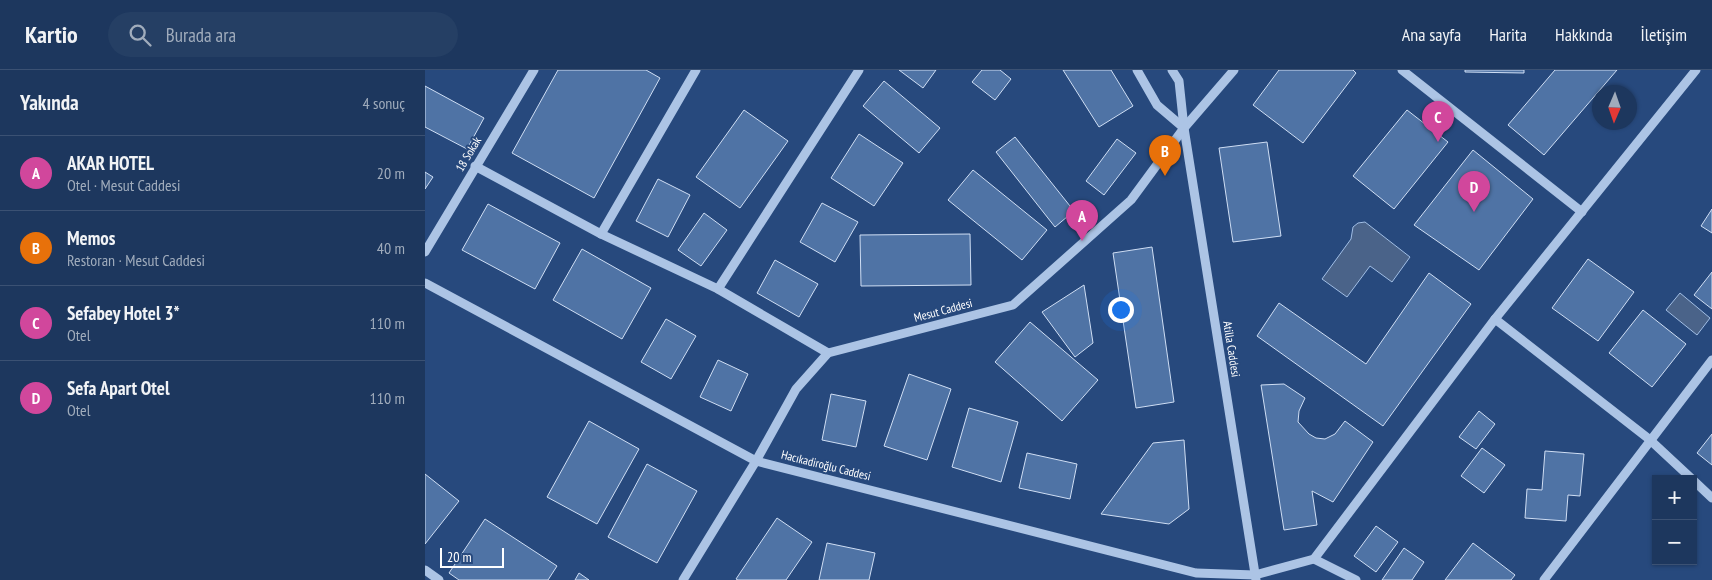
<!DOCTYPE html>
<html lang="tr">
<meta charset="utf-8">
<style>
:root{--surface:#1d375e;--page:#253f64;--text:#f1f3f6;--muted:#a0acbc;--line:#3b5173;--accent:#8bbbb9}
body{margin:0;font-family:"PT Sans Narrow",sans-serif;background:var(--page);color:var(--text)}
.controls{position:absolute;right:15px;bottom:15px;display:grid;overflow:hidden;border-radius:0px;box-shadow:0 1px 4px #0004}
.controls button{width:45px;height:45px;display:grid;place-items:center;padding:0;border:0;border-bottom:1px solid var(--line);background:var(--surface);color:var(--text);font:25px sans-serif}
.compass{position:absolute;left:1167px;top:15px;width:45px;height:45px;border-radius:50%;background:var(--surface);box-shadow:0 1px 4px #0004;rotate:182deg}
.scale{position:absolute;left:15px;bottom:12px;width:64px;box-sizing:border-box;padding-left:5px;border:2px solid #fff;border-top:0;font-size:14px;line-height:18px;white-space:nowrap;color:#fff;-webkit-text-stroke:4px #27497d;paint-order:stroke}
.you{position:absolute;left:695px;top:239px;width:18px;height:18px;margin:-12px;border:4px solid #fff;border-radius:50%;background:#1a73e8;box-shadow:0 0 0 8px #1a73e833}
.badge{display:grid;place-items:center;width:32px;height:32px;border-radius:50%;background:var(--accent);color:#fff;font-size:16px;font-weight:700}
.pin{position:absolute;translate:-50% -41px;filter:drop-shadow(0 1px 2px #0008)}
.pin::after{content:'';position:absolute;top:26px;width:18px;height:15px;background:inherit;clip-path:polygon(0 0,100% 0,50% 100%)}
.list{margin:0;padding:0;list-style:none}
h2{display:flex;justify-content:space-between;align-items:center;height:65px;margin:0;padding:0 20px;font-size:21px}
h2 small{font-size:16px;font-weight:400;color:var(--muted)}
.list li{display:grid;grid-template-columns:32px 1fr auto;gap:15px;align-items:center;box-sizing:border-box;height:75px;padding:0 20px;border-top:1px solid var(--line)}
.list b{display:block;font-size:19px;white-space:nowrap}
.list p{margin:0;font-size:16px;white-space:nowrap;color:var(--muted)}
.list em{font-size:16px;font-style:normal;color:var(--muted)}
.icon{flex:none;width:28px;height:28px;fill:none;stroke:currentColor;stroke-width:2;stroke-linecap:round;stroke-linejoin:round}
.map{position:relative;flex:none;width:1287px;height:510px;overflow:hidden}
header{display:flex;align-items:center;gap:30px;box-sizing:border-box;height:70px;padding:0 25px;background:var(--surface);border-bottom:1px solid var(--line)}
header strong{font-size:24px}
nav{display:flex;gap:28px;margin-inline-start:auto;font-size:18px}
.search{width:350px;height:45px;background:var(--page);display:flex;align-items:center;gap:12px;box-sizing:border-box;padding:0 18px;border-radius:28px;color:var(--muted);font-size:19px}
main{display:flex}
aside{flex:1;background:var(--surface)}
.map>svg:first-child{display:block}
.water{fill:#4a6389;stroke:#a1bee5}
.building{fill:#4f73a5;stroke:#cfdef4}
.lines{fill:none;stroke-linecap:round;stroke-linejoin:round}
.minor{stroke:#acc4e5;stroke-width:9}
.labels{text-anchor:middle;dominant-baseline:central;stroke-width:4;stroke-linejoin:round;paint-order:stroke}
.street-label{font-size:12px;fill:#fff;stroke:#27497d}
</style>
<header>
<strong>Kartio</strong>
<div class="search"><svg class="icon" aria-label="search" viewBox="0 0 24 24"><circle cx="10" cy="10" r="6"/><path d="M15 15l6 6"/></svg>Burada ara</div>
<nav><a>Ana sayfa</a><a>Harita</a><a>Hakkında</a><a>İletişim</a></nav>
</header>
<main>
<aside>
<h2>Yakında<small>4 sonuç</small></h2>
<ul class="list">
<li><span class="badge" style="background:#d1479c">A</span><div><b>AKAR HOTEL</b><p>Otel · Mesut Caddesi</p></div><em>20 m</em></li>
<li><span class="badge" style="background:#e8710a">B</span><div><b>Memos</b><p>Restoran · Mesut Caddesi</p></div><em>40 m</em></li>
<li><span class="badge" style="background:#d1479c">C</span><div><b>Sefabey Hotel 3*</b><p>Otel</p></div><em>110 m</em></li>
<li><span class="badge" style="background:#d1479c">D</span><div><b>Sefa Apart Otel</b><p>Otel</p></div><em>110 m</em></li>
</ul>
</aside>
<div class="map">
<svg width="1287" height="510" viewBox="0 0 1287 510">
<rect width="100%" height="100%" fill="#27497d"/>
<g class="water">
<polygon points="940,152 985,187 967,212 945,196 922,227 897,209 926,169 928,157 933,153"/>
<polygon points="1255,223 1285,248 1272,265 1241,240"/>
</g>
<g class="building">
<polygon points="133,0 221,0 235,8 169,128 87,83"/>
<polygon points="474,0 511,0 498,18"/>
<polygon points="557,0 575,0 586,9 570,30 547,12"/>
<polygon points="638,0 686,0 708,36 674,57"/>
<polygon points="854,0 928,0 931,3 878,73 828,35"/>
<polygon points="1040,0 1099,0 1099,3 1040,2"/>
<polygon points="1130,0 1192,0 1119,85 1083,55"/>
<polygon points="459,11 515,58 494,83 438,36"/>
<polygon points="0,16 59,48 42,79 0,57"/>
<polygon points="319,40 363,71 315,138 271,107"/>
<polygon points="982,40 1023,72 969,139 928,106"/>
<polygon points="434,64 478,93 449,136 406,108"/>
<polygon points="590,67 649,141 630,157 571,82"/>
<polygon points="692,69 711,83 679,125 661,111"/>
<polygon points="842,72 856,166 808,172 794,78"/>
<polygon points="1048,80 1108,129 1054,200 989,155"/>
<polygon points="548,100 622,160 597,190 523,130"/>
<polygon points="0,102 8,107 0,119"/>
<polygon points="233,109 265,125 243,167 211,151"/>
<polygon points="397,133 433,152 410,192 375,172"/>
<polygon points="63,134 135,173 110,219 37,180"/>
<polygon points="1287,139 1287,163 1276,156"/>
<polygon points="279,143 302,160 276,196 253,180"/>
<polygon points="545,164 546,215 436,216 435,165"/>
<polygon points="727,177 749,332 711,338 688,183"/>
<polygon points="157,179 226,218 197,269 128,230"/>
<polygon points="1163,189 1209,222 1173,271 1127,238"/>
<polygon points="350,190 393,214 374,247 332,223"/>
<polygon points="1287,202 1287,239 1269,225"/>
<polygon points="1004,203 1046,234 958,356 832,266 854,233 941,294"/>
<polygon points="659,215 668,273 650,287 617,242"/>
<polygon points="1218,240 1261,274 1227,317 1184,283"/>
<polygon points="241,249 271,266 246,309 216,292"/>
<polygon points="605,252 673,310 637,351 570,292"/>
<polygon points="293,290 323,304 306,341 275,327"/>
<polygon points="484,304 526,319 502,390 459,376"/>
<polygon points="859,314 880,328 874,341 873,352 884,364 891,368 900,369 910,364 920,351 948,372 908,432 887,421 892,455 859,460 836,315"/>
<polygon points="406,324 441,331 431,377 397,370"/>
<polygon points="544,338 593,352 576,412 527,397"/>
<polygon points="1054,341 1070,354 1051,379 1034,367"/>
<polygon points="164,351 214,379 172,454 122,427"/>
<polygon points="1287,364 1287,395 1272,383"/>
<polygon points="759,370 764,439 744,454 676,444 728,373"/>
<polygon points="1057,378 1080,395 1059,423 1036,406"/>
<polygon points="1120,381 1159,384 1155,426 1143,425 1141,451 1100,448 1102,419 1117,420"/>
<polygon points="602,383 652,394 645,429 594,418"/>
<polygon points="222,394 272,421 232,493 183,467"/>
<polygon points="0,404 34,431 0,474"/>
<polygon points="352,448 387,472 361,510 313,510 311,509"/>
<polygon points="60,449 132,496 123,510 34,510 24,503"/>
<polygon points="951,456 973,472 951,502 929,486"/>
<polygon points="402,473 450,483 444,510 394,510"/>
<polygon points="1048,473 1090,505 1086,510 1020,510"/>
<polygon points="979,478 999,492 987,510 957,510"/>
<polygon points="154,503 164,510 150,510"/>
</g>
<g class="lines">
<g class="minor">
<polyline points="712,0 732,35 759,58"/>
<polyline points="747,0 754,11 759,58 831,510"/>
<polyline points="977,0 1157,142"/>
<polyline points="50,96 176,164 293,219 403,283"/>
<polyline points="176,164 271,0"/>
<polyline points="0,182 109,0"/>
<polyline points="0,213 331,391 771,503 830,505 889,489 1070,249 1271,0"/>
<polyline points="293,219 434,0"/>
<polyline points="1070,249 1224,369 1267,409"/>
<polyline points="1268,410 1287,428"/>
<polyline points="889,489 931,510"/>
<polyline points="0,500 14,510"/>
<polyline points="258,510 331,391 371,319 403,283 588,235 706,130 759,58 809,0"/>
<polyline points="1119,510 1287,290"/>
</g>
</g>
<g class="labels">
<g class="street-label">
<text transform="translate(43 84) rotate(-59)">18 Sokak</text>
<text transform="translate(518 240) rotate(-15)">Mesut Caddesi</text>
<text transform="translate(807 279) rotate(81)">Atilla Caddesi</text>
<text transform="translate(401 395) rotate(14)">Hacıkadiroğlu Caddesi</text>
</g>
</g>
</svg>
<div class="controls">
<button>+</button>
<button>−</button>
</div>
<svg class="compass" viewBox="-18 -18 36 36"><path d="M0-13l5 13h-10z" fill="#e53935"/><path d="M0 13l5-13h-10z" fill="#a0acbc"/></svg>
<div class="scale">20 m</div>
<div class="you"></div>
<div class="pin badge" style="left:657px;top:171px;background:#d1479c">A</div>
<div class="pin badge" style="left:740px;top:106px;background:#e8710a">B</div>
<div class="pin badge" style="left:1013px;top:72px;background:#d1479c">C</div>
<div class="pin badge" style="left:1049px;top:142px;background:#d1479c">D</div>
</div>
</main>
